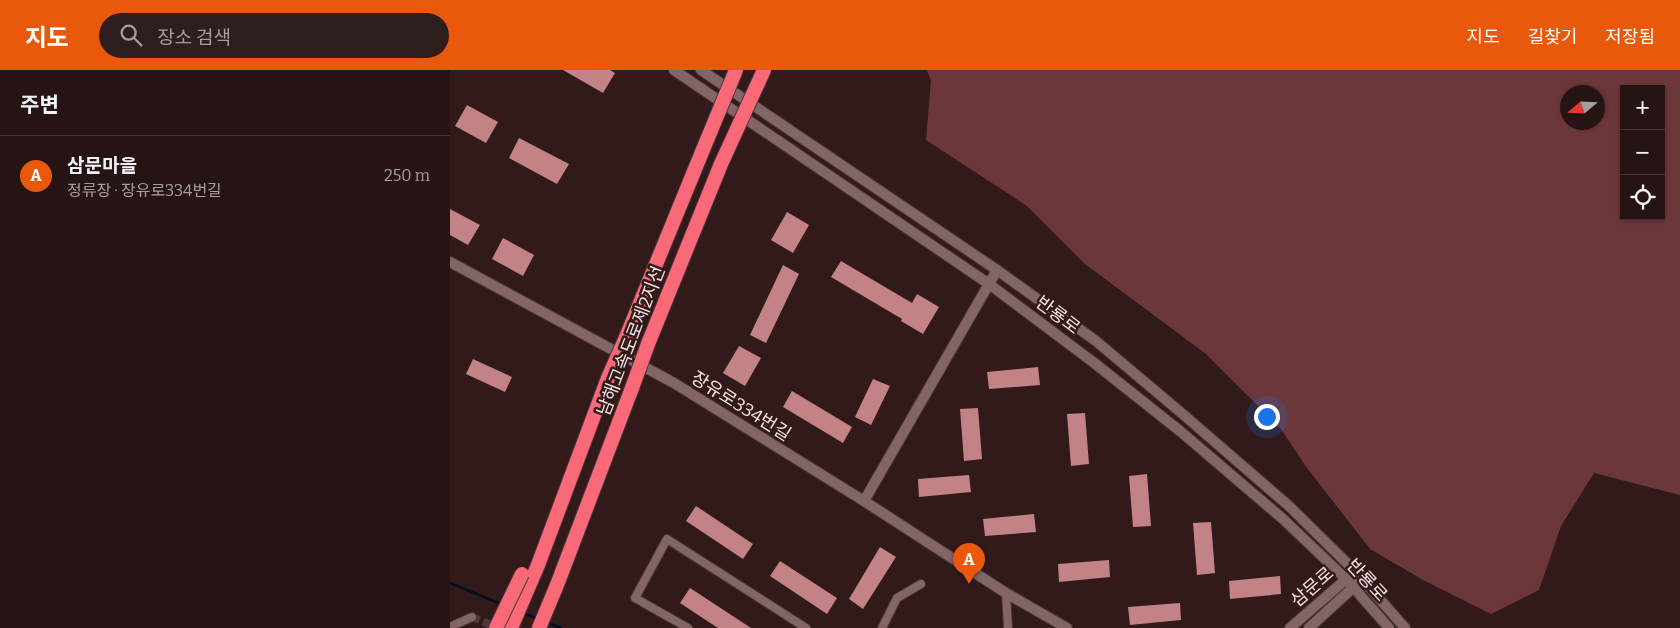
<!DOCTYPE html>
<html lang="ko">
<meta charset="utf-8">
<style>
:root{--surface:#261414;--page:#2e1d1d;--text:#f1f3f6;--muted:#a49ea0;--line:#423334;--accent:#ea580c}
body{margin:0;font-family:Bitter,"Noto Sans KR",serif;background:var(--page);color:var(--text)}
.controls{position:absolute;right:15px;top:15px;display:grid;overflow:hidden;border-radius:0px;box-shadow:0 1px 4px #0004}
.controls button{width:45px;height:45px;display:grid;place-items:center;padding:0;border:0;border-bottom:1px solid var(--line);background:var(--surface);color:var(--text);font:25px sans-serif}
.compass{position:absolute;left:1110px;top:15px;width:45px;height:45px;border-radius:50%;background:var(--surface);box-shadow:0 1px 4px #0004;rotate:251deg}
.you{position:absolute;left:816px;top:346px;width:18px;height:18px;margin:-12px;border:4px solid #fff;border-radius:50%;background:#1a73e8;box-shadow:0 0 0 8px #1a73e833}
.badge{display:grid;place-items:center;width:32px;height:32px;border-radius:50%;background:var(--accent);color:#fff;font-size:16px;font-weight:700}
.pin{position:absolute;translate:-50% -41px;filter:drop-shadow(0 1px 2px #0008)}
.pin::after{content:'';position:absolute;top:26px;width:18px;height:15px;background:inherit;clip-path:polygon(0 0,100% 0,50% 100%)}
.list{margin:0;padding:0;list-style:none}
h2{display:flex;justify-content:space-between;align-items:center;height:65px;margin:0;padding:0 20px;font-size:21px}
h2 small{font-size:16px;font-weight:400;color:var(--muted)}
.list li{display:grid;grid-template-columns:32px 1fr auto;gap:15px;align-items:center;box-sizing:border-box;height:80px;padding:0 20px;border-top:1px solid var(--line)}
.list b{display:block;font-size:19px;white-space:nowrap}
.list p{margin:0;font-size:16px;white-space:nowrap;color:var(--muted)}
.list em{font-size:16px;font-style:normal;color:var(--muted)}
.icon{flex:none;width:28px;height:28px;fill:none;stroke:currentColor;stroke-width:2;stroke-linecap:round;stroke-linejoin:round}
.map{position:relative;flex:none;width:1230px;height:558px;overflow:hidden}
header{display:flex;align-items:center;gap:30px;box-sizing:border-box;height:70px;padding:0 25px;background:var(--accent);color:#fff}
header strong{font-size:24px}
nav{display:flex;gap:28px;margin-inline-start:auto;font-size:18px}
.search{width:350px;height:45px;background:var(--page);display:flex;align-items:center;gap:12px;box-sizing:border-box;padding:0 18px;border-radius:28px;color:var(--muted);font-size:19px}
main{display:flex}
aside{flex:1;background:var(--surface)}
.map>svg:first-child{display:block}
.green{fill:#6c373b;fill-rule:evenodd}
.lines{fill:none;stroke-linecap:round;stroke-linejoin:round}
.stream{stroke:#000e20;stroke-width:2.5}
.building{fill:#c38285}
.street-tunnel{stroke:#4f3839;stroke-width:8;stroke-dasharray:8 4;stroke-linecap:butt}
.street-casing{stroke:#493537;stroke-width:10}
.secondary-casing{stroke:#493537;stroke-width:12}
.highway-casing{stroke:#493537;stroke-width:16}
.street{stroke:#836565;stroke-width:8}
.secondary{stroke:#836565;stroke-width:10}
.highway{stroke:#fa6978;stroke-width:14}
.highway-bridge-casing{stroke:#493537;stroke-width:16;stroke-linecap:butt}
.highway-bridge{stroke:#fa6978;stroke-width:14}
.labels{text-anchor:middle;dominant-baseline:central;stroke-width:5;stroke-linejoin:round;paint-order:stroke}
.street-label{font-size:18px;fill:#f5e3e3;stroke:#321a1b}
</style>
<header>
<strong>지도</strong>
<div class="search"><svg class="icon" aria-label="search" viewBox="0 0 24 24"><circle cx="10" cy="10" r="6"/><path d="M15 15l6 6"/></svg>장소 검색</div>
<nav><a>지도</a><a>길찾기</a><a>저장됨</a></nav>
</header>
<main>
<aside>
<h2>주변<small></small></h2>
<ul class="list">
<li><span class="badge">A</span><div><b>삼문마을</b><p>정류장 · 장유로334번길</p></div><em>250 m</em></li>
</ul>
</aside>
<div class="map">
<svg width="1230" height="558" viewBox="0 0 1230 558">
<rect width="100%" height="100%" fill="#321a1b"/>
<path class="green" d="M 477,0 L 1230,0 L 1230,425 L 1144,403 L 1111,456 L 1089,520 L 1041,544 L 973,510 L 920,479 L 857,398 L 831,359 L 756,284 L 635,194 L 577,136 L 476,70 L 481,11 ZM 1174,19 L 1211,19 L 1211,146 L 1174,146 ZM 1118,22 L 1148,22 L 1148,52 L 1118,52 Z"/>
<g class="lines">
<g class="stream">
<polyline points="0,513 51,534"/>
<polyline points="73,543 88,549"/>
<polyline points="96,552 111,558"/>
</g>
</g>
<g class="building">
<polygon points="113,0 160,0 165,3 153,23"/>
<polygon points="17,35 48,52 36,73 5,56"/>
<polygon points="69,68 119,94 107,114 59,88"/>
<polygon points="0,139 30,155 18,175 0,165"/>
<polygon points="337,142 359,155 343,183 321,170"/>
<polygon points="53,168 84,185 73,206 42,189"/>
<polygon points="391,191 462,233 467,224 489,237 473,264 451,251 452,249 381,207"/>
<polygon points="333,195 349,204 316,273 300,265"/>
<polygon points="289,276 311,288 295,316 273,303"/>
<polygon points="23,289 62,307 55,322 16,304"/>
<polygon points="588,297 590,315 539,319 537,302"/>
<polygon points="423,309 440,316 421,355 405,347"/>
<polygon points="342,321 402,357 393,373 333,337"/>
<polygon points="528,338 532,389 514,391 510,339"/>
<polygon points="635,343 639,394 621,396 617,344"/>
<polygon points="697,404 701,456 683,457 679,406"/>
<polygon points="519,405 521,422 469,427 468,409"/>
<polygon points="246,436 303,474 293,489 236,451"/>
<polygon points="584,444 586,462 535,466 533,449"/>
<polygon points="761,452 765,503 747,505 743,453"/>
<polygon points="430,477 446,487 413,539 399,529"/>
<polygon points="659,490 660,507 609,512 608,494"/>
<polygon points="330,491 387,528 377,544 320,506"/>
<polygon points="830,506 831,524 780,529 779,511"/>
<polygon points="240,518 301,558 268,558 230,533"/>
<polygon points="730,533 731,550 680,555 678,537"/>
</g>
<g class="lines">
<polyline class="street-tunnel" points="22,547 48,558"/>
<g class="street-casing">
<g id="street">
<polyline points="556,523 558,558"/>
<polyline points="2,556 22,547"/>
<polyline points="238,558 185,528 217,469 356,558"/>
<polyline points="432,558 447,528 471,514"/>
</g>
</g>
<g class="secondary-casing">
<g id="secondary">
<polyline points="224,0 539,214 643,292 730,361 833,449 896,509 939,558"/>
<polyline points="251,0 547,200 646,271 735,346 839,436 906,502 955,558"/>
<polyline points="0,192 224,313 414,431 556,523 617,558"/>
<polyline points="414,431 547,200"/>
<polyline points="840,558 901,505"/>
<polyline points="859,558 908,513"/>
</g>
</g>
<g class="highway-casing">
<g id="highway">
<polyline points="177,265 252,82"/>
<polyline points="198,274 271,94"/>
<polyline points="61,558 88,495 158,308"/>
<polyline points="89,558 107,515 182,318"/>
</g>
</g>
<use href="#street" class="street"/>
<use href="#secondary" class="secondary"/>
<use href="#highway" class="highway"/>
<g class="highway-bridge-casing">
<g id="highway-bridge">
<polyline points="252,82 286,0"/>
<polyline points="271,94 314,0"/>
<polyline points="158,308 177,265"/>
<polyline points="182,318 198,274"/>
<polyline points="46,558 72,504"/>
</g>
</g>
<use href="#highway-bridge" class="highway-bridge"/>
</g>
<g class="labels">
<g class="street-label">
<text transform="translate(608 245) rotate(37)">반룡로</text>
<text transform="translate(181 271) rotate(-69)">남해고속도로제2지선</text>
<text transform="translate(291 336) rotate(32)">장유로334번길</text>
<text transform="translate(917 510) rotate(47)">반룡로</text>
<text transform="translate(862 517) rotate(-41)">삼문로</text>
</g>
</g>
</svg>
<div class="controls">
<button>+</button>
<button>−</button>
<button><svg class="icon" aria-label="locate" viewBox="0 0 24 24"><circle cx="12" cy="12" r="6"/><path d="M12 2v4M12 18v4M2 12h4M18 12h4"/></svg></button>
</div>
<svg class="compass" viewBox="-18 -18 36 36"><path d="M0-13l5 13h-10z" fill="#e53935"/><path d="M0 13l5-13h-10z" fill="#a49ea0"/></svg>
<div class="you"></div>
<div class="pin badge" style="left:519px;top:514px">A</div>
</div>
</main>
